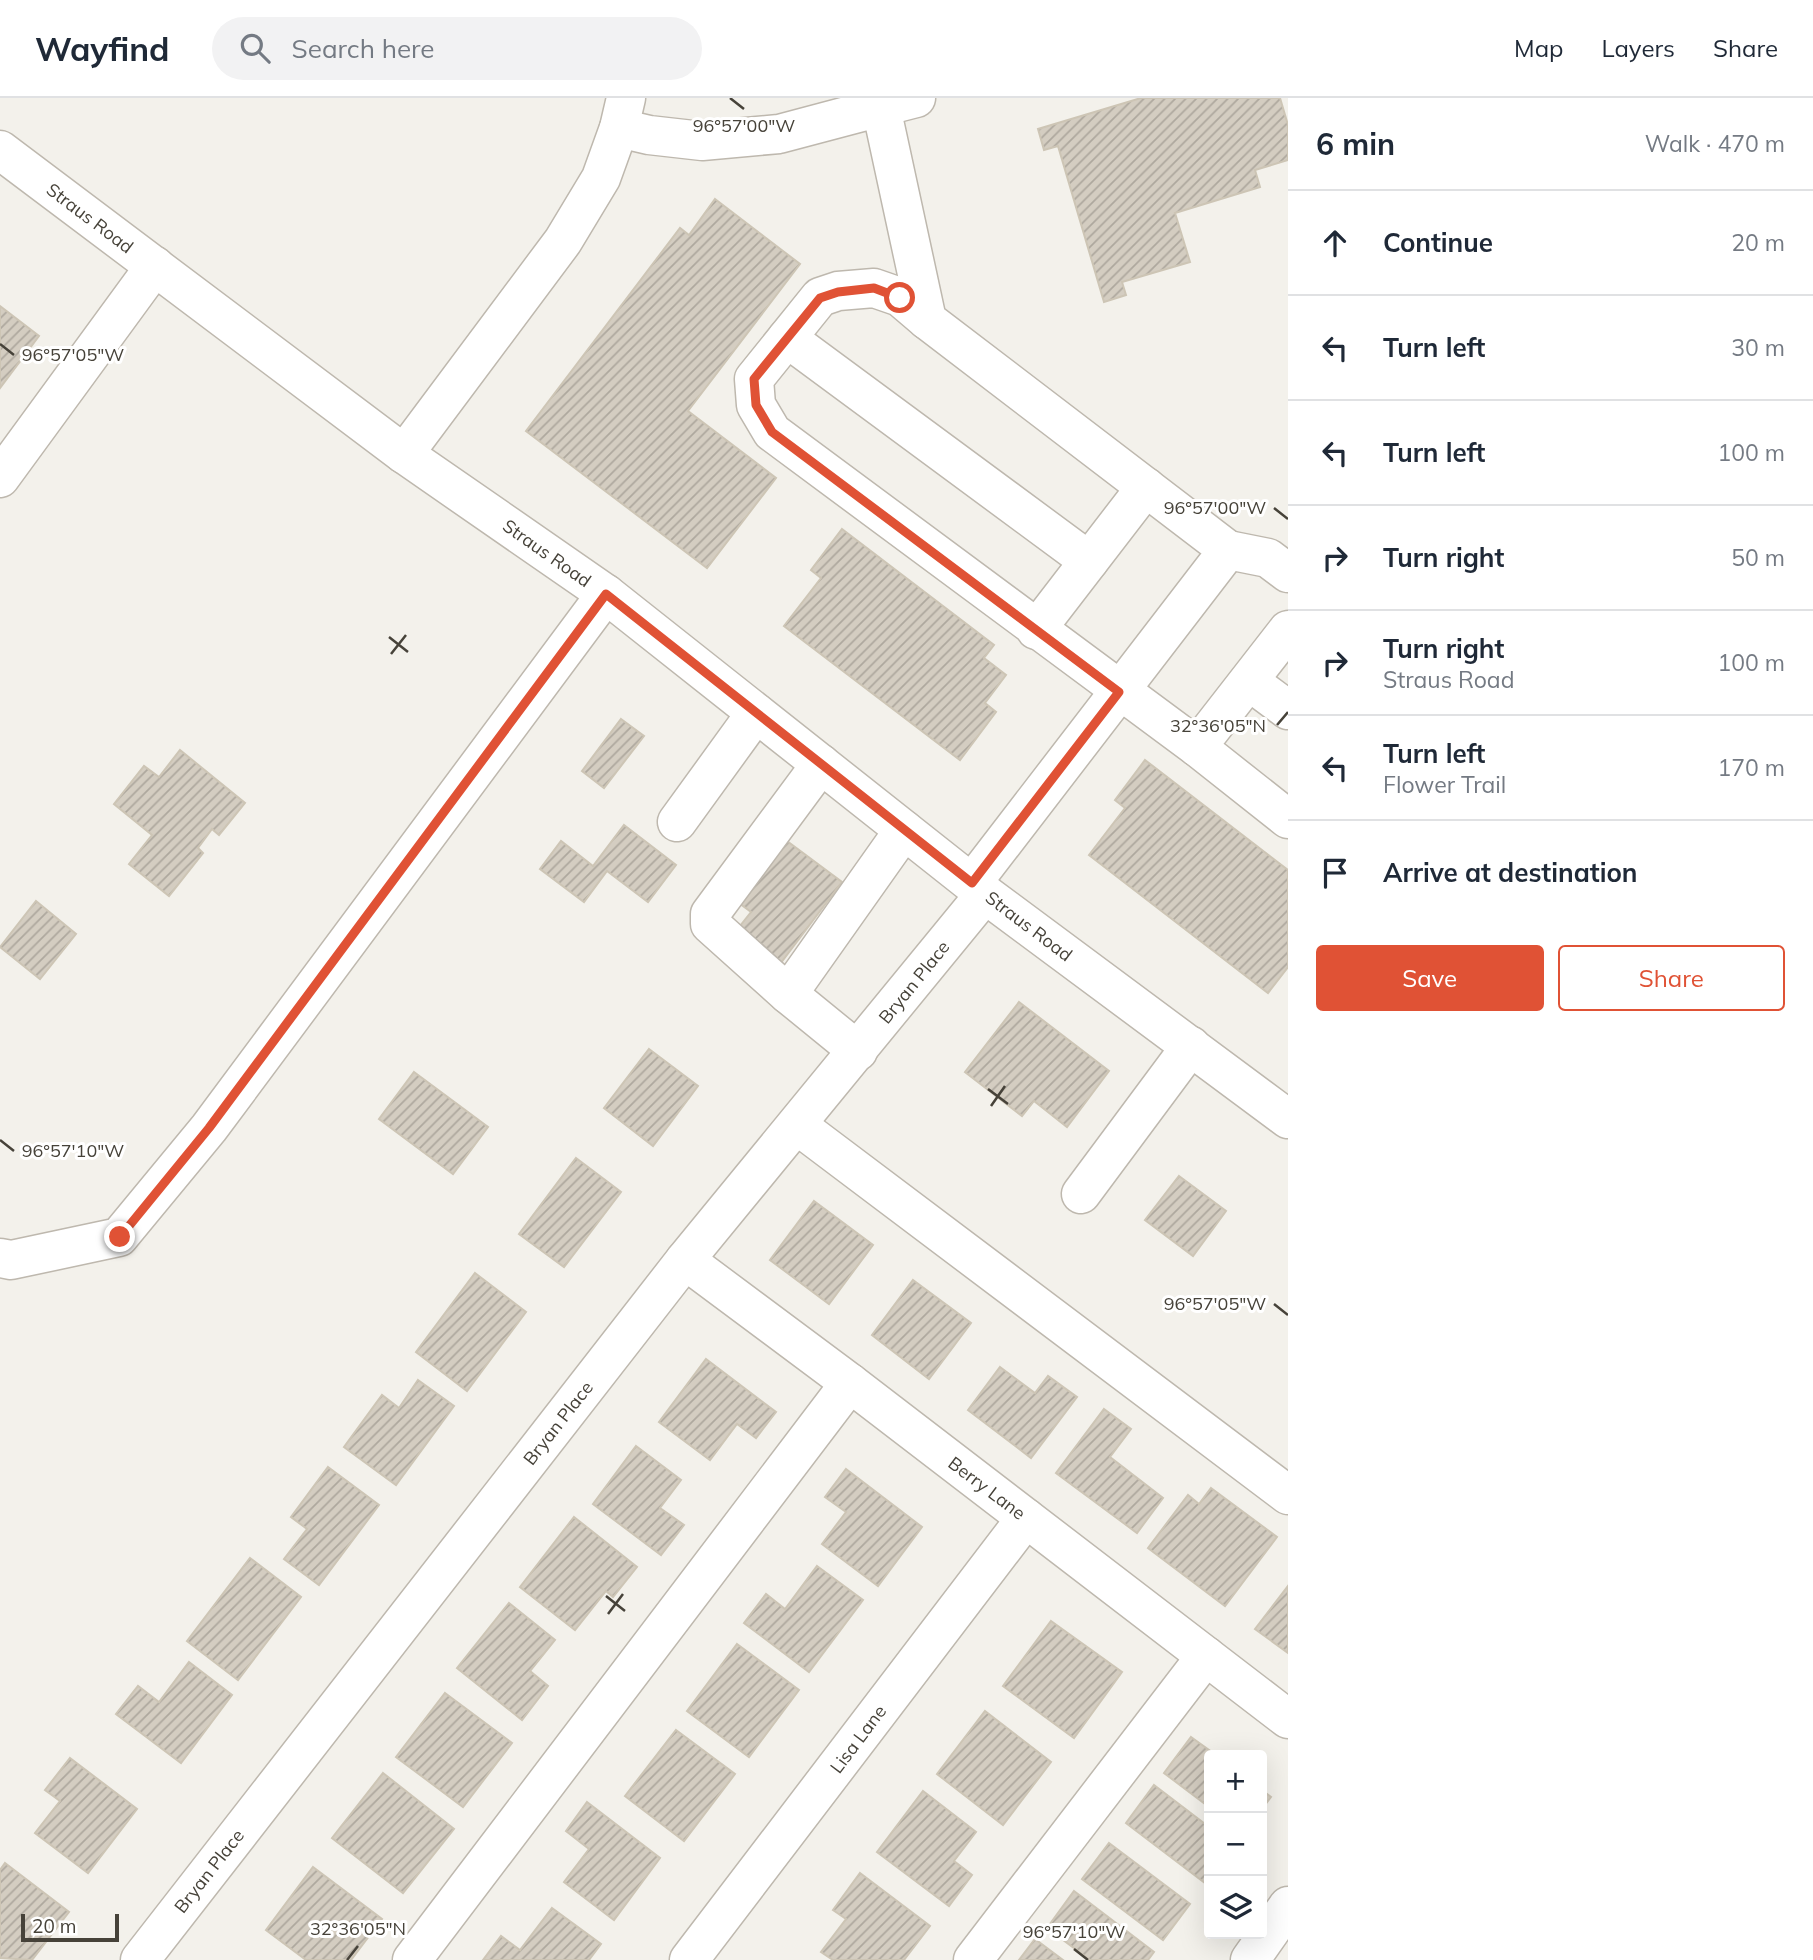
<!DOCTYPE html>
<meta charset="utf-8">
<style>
:root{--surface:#fff;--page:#f2f2f3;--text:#1f2937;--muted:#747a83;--line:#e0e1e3;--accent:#e05235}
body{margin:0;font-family:Mulish,sans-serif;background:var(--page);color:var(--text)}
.controls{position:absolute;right:21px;bottom:21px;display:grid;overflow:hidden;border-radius:7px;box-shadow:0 7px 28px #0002}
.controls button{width:63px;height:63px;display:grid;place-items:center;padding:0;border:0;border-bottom:2px solid var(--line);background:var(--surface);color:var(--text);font:35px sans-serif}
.scale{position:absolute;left:21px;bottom:18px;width:98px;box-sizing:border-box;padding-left:7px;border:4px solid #464239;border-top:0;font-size:19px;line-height:24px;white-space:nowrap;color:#464239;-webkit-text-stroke:5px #fff;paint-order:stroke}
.stop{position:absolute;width:21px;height:21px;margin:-16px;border:5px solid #e05235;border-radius:50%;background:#fff}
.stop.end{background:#e05235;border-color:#fff;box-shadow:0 2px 7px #0008}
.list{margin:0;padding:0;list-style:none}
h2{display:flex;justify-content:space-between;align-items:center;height:91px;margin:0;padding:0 28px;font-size:30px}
h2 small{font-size:23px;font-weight:400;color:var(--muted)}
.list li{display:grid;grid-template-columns:46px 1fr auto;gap:21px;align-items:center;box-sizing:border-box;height:105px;padding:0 28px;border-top:2px solid var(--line)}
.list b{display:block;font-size:26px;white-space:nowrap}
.list p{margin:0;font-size:23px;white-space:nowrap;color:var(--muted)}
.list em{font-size:23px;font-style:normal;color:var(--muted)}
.actions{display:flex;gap:14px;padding:21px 28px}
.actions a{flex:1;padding:16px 0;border:2px solid var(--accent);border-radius:7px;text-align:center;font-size:24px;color:var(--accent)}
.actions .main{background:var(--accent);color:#fff}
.icon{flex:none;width:38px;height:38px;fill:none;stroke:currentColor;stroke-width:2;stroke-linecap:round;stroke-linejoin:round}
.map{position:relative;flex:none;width:1288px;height:1862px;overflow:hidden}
header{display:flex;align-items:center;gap:42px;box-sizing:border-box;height:98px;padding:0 35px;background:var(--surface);border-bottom:2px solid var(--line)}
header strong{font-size:33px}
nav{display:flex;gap:38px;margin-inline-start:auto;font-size:24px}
.search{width:490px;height:63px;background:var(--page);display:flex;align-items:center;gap:18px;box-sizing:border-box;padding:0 24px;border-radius:38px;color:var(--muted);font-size:26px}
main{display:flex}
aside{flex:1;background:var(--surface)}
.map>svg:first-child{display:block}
.building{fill:url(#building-hatch);stroke:#cdc5b5;stroke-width:2}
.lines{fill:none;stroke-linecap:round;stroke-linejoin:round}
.minor-casing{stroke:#beb8ae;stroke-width:41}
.minor{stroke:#fff;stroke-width:38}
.route{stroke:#e05235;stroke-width:9}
.ticks{fill:none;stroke:#464239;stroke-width:2.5}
.labels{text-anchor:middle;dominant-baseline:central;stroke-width:6;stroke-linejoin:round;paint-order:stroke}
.street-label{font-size:18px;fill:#464239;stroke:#fff}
.ticks-label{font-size:18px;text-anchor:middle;fill:#464239;stroke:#fff;stroke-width:6;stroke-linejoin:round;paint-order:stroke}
</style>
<header>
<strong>Wayfind</strong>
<div class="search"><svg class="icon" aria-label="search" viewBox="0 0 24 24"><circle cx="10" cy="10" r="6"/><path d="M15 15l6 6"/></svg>Search here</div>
<nav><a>Map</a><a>Layers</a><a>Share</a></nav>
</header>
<main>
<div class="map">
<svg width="1288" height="1862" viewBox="0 0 1288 1862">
<defs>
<pattern id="building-hatch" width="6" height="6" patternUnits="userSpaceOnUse" patternTransform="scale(1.75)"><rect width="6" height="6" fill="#d4cdc1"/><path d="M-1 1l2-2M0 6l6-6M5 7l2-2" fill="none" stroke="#aea89e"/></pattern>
</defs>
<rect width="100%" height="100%" fill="#f3f1eb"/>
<g class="building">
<polygon points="1141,0 1280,0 1288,27 1288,62 1255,72 1260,89 1175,115 1190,164 1122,184 1126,197 1104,204 1058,48 1044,52 1038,31"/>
<polygon points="715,101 800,166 688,313 776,380 707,470 526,333 680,130 689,137"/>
<polygon points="0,208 39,238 0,290"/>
<polygon points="842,431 994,547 984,560 1006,577 985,605 996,614 960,662 784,528 821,480 811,472"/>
<polygon points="621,621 644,638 604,690 582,673"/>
<polygon points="180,652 245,705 219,737 212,731 198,750 203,755 169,798 129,766 152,737 114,706 144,668 159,679"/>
<polygon points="1145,662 1288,772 1288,869 1268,895 1089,757 1125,710 1115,702"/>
<polygon points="624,727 676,767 648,804 607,773 584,804 540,771 561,743 593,768"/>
<polygon points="787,743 842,784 780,866 736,833 751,814 739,805"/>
<polygon points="36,803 76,836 40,881 0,849"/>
<polygon points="1019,904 1109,973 1067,1029 1034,1003 1022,1018 965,974"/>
<polygon points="649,951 698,988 653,1048 604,1010"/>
<polygon points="414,974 488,1029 453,1076 379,1021"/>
<polygon points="576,1060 621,1094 564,1169 519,1136"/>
<polygon points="1179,1078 1226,1113 1193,1158 1145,1122"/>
<polygon points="814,1103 873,1147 829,1206 770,1162"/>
<polygon points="475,1175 526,1214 467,1293 416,1254"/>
<polygon points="913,1182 971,1225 929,1281 872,1237"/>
<polygon points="706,1261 776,1314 756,1340 737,1326 710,1362 659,1324"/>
<polygon points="1000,1269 1035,1295 1048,1278 1077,1299 1031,1360 968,1312"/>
<polygon points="418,1282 454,1308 396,1387 344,1349 382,1297 399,1310"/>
<polygon points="1104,1311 1131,1331 1110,1359 1163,1400 1137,1435 1056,1375"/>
<polygon points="636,1348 681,1382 660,1410 684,1427 661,1457 593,1406"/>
<polygon points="328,1369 379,1407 319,1487 284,1461 307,1431 291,1419"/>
<polygon points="846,1371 922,1429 878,1488 822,1446 846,1414 825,1399"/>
<polygon points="1211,1390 1277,1439 1225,1508 1148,1450 1188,1397 1199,1406"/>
<polygon points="574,1419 637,1469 613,1499 606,1493 575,1532 520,1489"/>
<polygon points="250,1460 301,1499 238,1582 187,1543"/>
<polygon points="817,1468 863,1502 809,1574 744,1525 766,1496 785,1511"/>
<polygon points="1288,1488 1288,1555 1255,1531"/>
<polygon points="509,1505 555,1542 530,1573 548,1588 522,1622 457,1570"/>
<polygon points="1051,1523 1122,1574 1074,1640 1003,1588"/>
<polygon points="737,1546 799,1592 749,1659 687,1613"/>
<polygon points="189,1564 232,1597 181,1665 116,1616 138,1588 159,1604"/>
<polygon points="445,1595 512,1645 463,1709 396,1659"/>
<polygon points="985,1613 1051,1664 1003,1727 937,1676"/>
<polygon points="676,1632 735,1676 684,1743 625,1698"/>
<polygon points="1191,1639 1216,1657 1209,1657 1209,1709 1164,1675"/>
<polygon points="70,1660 137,1711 88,1775 35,1735 60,1703 45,1692"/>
<polygon points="383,1675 454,1731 403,1795 332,1740"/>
<polygon points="1154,1687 1209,1729 1209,1779 1205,1785 1126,1725"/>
<polygon points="1262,1692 1271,1699 1262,1711"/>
<polygon points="923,1693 976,1734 954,1763 972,1777 949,1808 877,1754"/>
<polygon points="587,1704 660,1760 614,1822 564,1784 589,1751 566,1733"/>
<polygon points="1109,1745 1190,1806 1163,1842 1082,1781"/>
<polygon points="5,1765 69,1814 32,1862 0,1860 0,1772"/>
<polygon points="313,1769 382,1821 351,1862 306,1862 266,1832"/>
<polygon points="860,1775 930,1828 904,1862 833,1862 821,1854 846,1821 833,1812"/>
<polygon points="1074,1793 1154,1854 1148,1862 1090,1862 1047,1830"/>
<polygon points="552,1810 601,1846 589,1862 483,1862 501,1838 520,1852"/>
<polygon points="1035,1841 1063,1862 1019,1862"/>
</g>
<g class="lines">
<g class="minor-casing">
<g id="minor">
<polyline points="879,0 881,9 916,0"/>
<polyline points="619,30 649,37 702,43 779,36 881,9 927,222 1228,452 972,785"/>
<polyline points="0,52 404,356 606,496 985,796 1288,1021"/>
<polyline points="927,222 900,199 874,190 838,193 820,199 754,281 756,307 772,334 1197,649"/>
<polyline points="787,240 1089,463"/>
<polyline points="404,356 563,143 601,80 619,30 626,0"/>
<polyline points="0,380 155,168"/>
<polyline points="1228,452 1268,460 1288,475"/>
<polyline points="1036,532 1146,389"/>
<polyline points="1288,532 1197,649 1288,721"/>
<polyline points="1249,583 1288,612"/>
<polyline points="821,666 710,816 710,826 788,896 904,732"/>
<polyline points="677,724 756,615"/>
<polyline points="788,896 858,953"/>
<polyline points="797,1027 1288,1397"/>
<polyline points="1081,1096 1191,948"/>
<polyline points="0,1160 11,1162 119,1139 209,1030 606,496"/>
<polyline points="685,1162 850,1285 1288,1621"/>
<polyline points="140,1862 685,1162 985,796"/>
<polyline points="412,1862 850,1285"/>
<polyline points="689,1862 1026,1420"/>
<polyline points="973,1862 1206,1558"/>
<polyline points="1250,1862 1288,1808"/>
</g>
</g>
<use href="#minor" class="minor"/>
</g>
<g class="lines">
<polyline class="route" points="120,1139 209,1030 606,496 972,785 1119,594 772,334 756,307 754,281 820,200 838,194 874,190 900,200"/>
</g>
<path class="ticks" d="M 730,0 L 744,11M 0,246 L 14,257M 1274,410 L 1288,421M 389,539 L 408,554M 391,556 L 406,537M 1277,627 L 1288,614M 988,991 L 1008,1006M 991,1008 L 1005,988M 0,1042 L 14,1053M 1274,1206 L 1288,1217M 606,1498 L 625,1513M 608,1516 L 623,1496M 1074,1851 L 1088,1862M 347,1862 L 358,1848"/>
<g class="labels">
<g class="street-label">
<text transform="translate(90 120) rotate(37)">Straus Road</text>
<text transform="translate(547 455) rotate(35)">Straus Road</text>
<text transform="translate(1029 828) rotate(37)">Straus Road</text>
<text transform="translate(914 884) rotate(-51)">Bryan Place</text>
<text transform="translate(558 1325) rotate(-52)">Bryan Place</text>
<text transform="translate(987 1390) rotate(37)">Berry Lane</text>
<text transform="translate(858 1641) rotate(-53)">Lisa Lane</text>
<text transform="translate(209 1773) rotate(-52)">Bryan Place</text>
</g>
</g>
<g class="ticks-label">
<text x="744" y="34">96°57'00"W</text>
<text x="73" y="263">96°57'05"W</text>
<text x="1215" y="416">96°57'00"W</text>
<text x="1218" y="634">32°36'05"N</text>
<text x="73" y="1059">96°57'10"W</text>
<text x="1215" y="1212">96°57'05"W</text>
<text x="358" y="1837">32°36'05"N</text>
<text x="1074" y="1840">96°57'10"W</text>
</g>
</svg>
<div class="controls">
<button>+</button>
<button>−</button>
<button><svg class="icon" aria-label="layers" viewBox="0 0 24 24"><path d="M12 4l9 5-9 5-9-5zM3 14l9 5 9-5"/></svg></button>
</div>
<div class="scale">20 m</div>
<div class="stop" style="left:900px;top:200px"></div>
<div class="stop end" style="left:120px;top:1139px"></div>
</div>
<aside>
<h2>6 min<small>Walk · 470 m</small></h2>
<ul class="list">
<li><svg class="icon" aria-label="ahead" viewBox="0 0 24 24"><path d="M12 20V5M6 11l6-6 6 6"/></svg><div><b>Continue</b></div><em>20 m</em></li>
<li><svg class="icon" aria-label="left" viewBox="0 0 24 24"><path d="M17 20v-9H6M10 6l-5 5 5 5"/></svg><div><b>Turn left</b></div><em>30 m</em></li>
<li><svg class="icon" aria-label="left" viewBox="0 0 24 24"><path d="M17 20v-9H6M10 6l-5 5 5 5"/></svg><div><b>Turn left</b></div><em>100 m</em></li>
<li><svg class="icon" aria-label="right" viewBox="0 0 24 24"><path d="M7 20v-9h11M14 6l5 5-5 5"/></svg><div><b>Turn right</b></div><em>50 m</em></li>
<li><svg class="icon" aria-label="right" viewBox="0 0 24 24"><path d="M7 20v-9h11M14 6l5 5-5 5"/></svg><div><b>Turn right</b><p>Straus Road</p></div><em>100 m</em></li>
<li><svg class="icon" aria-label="left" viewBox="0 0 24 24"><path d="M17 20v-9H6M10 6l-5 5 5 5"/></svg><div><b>Turn left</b><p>Flower Trail</p></div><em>170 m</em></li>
<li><svg class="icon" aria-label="arrive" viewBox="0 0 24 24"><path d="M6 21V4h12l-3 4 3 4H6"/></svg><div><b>Arrive at destination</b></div></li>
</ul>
<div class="actions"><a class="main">Save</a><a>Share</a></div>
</aside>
</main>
